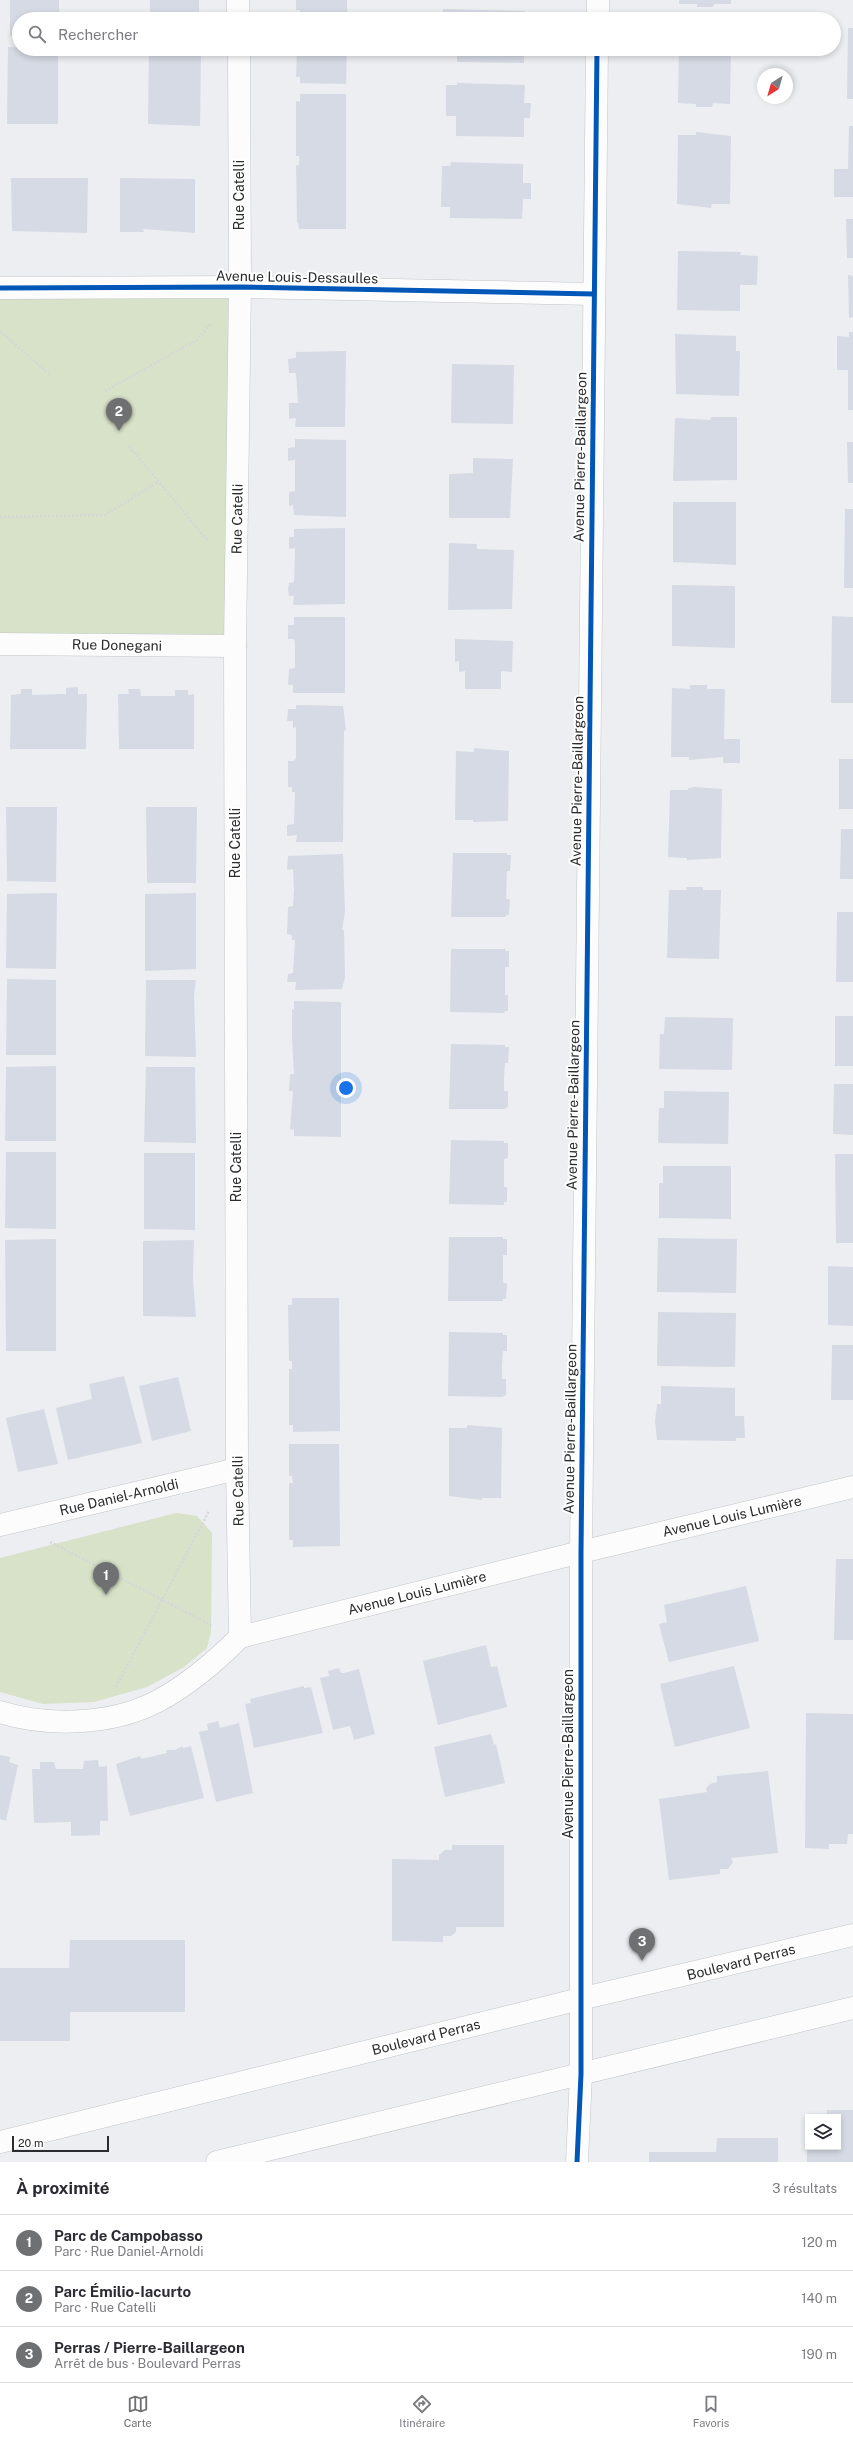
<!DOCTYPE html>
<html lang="fr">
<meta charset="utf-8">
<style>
:root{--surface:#fff;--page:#f7f7f7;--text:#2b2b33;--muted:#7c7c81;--line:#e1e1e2;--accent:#6f7072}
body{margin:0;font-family:"Public Sans",sans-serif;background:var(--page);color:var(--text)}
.controls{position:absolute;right:12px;bottom:12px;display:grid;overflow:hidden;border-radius:0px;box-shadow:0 2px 6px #0003}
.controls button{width:36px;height:36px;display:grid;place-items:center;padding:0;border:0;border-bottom:1px solid var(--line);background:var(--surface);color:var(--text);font:20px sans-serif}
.compass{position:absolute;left:757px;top:68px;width:36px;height:36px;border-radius:50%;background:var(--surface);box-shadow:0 2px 6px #0003;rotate:217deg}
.scale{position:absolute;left:12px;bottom:10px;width:97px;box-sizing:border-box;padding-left:4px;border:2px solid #2b2c2e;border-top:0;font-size:11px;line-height:14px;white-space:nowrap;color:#2b2c2e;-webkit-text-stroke:3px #fff;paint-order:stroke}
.you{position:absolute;left:346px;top:1088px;width:14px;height:14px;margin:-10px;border:3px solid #fff;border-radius:50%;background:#1a73e8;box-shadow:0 0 0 6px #1a73e833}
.badge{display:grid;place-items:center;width:26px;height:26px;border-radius:50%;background:var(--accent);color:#fff;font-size:13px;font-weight:700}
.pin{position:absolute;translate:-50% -33px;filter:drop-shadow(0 1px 2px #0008)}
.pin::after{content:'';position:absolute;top:21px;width:14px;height:12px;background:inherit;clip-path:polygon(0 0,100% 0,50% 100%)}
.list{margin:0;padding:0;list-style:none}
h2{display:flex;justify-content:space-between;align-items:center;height:52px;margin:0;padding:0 16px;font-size:17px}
h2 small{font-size:13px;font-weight:400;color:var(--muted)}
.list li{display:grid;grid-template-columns:26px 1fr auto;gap:12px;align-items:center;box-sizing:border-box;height:56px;padding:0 16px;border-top:1px solid var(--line)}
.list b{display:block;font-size:15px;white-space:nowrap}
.list p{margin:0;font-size:13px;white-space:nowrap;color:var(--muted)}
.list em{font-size:13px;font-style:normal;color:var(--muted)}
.icon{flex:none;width:22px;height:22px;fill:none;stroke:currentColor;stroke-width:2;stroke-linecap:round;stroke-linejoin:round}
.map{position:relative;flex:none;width:853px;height:2162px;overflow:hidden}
.search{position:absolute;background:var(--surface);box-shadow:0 2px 6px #0003;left:12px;right:12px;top:12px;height:44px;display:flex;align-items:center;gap:10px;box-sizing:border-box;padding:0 14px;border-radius:22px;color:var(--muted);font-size:15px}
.sheet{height:220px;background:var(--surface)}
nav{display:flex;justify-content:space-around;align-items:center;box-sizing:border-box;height:56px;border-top:1px solid var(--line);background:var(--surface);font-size:11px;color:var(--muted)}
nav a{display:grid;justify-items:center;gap:2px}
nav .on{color:var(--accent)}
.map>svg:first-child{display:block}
.green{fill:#d8e2c9}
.building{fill:#d5dae4}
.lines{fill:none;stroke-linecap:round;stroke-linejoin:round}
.minor-casing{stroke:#c3c5c7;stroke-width:23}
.major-casing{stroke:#c3c5c7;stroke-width:23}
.path{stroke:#d6d6d7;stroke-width:2.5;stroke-dasharray:2 2;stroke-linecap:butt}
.minor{stroke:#fcfcfd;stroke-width:22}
.major{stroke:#fcfcfd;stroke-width:22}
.cycleway-casing{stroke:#fff;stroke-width:8}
.cycleway{stroke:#0057b8;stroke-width:5}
.labels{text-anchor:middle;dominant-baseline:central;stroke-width:4;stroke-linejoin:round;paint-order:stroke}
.street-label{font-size:14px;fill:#2b2c2e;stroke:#fff}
</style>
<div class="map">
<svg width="853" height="2162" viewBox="0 0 853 2162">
<rect width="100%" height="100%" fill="#eceef1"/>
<g class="green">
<polygon points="240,287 235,646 0,644 0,288"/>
<polygon points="176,1513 197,1516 212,1533 211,1632 207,1648 184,1667 147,1687 94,1702 43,1704 0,1692 0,1558"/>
</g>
<g class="building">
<polygon points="10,0 59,0 59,19 19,19 19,37 10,36"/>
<rect x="150" y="0" width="49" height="19"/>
<polygon points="296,0 347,0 347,19 300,19 300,10 296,10"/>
<polygon points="679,0 731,0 731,4 714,4 713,7 697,7 697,4 679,4"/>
<polygon points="443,9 525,11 525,19 442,19"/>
<polygon points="848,28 853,28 853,99 847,99"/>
<polygon points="8,47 58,49 58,124 7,124"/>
<polygon points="149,49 201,49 200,126 148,124"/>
<polygon points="297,49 347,49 346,84 300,83 300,77 296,77"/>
<polygon points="457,49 524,49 524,63 457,62"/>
<polygon points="679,49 731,49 730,104 713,103 712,107 696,107 696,104 678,103"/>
<polygon points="457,83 525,85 524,103 531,103 530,118 524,118 524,137 456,136 456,116 446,116 446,85 457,85"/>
<polygon points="300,94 346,94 346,229 299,229 298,222 297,222 296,165 299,166 299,156 296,156 296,101 300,102"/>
<polygon points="849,126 853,126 853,197 834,197 834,169 848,169"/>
<polygon points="696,132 731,136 730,204 712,204 711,208 677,204 678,135 696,135"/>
<polygon points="451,162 523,164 523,183 531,183 531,199 523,199 522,219 450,218 450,207 441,207 442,166 450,166"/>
<polygon points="11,178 88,178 87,233 12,231"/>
<polygon points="120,178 195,179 195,233 143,229 144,232 120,232"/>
<polygon points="846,219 853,219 853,258 847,258"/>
<polygon points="678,251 741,252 740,255 758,256 757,285 740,285 740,311 677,310"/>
<polygon points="848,275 853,276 853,317 849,318"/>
<polygon points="849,332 853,332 853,410 848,410 848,370 837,370 837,336 849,337"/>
<polygon points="675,334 736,336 736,351 740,351 739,396 676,394"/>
<polygon points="346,351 345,427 295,427 296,418 289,419 289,403 298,403 296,373 289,373 288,359 296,358 296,352"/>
<polygon points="452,364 514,365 513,424 451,423"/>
<polygon points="711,417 737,417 737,480 673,481 675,418 710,420"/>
<polygon points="295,439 346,440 346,517 294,515 293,505 289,506 289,492 295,491 295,460 288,461 288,448 295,447"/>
<polygon points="847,442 853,442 853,483 848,483"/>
<polygon points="473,458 513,459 510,518 449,518 449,474 473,473"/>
<polygon points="673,502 736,502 736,565 673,562"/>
<polygon points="845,509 853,509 853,588 844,588"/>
<polygon points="345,528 345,604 293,605 294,596 289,596 288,589 289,583 294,582 295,552 295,548 289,549 289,537 294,537 294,529"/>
<polygon points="449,543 477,544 477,549 514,550 512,609 448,610"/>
<polygon points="672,585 735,586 735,648 672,646"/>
<polygon points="832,616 853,617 853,703 831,703"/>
<polygon points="294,617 345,617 345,693 293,693 293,685 288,685 289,669 295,668 295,642 294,639 288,639 288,625 294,625"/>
<polygon points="455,639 513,641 512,672 501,671 501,689 465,689 465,671 459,672 459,661 455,662"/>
<polygon points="690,685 707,685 707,689 725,689 724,739 740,739 740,763 723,763 723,757 689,760 689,757 671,757 672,688 690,689"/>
<polygon points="78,687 78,694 87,694 86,749 10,749 11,695 21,694 21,689 32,689 32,695 61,694 66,694 66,688"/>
<polygon points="128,689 140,689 141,696 175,696 175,690 188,690 188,695 194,694 194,749 119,749 118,694 129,694"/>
<polygon points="296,705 343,706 346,730 344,731 343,842 296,842 297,835 287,836 287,825 294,824 295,792 292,792 292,787 288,787 288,761 294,761 296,758 296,727 293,728 293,721 287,721 288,709 296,709"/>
<polygon points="474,748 509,751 508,821 473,822 473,820 455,820 456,751 474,752"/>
<rect x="839" y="759" width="14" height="50"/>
<polygon points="695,787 722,789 721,858 687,860 687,858 668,857 670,790 688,790 688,788"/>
<polygon points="6,807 57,807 56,882 7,881"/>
<polygon points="146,807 197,807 196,883 147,883"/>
<polygon points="841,829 853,829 853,879 840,879"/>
<polygon points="453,853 507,853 507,855 511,855 510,871 507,871 506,899 510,899 509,915 506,915 506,917 451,917"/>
<polygon points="343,854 345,912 342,930 344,930 345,977 342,989 295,990 296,982 287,982 288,974 293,973 295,940 292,940 292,935 287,934 288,907 293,906 294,889 293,869 287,870 288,856"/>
<polygon points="687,887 703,887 703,890 721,890 719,959 667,958 669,890 686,890"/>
<polygon points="57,893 56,969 6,968 7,894"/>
<polygon points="196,893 196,969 145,971 145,894"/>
<polygon points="837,912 853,912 853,982 836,982"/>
<polygon points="451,949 506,949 505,951 509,951 509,967 505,967 505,995 508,995 508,1011 504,1011 505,1013 450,1012"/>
<polygon points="7,979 56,980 56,1055 6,1055"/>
<polygon points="146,980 196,980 194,996 196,1057 145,1056"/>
<polygon points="294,1001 341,1002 341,1137 294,1136 294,1129 290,1130 293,1091 289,1091 290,1074 294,1074 292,1038 292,1010 294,1009"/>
<rect x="835" y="1016" width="18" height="50"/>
<polygon points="665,1017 733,1018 732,1070 659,1069 660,1034 664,1034"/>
<polygon points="451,1044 505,1045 505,1047 509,1047 508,1063 505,1063 504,1077 504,1091 508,1091 508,1107 504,1109 449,1109"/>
<polygon points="56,1066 56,1141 5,1141 6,1067"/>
<polygon points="146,1067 195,1067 196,1143 144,1142"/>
<polygon points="834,1084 853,1084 853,1135 833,1134"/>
<polygon points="664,1091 729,1092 728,1144 658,1143 659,1108 664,1108"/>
<polygon points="451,1140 504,1141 504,1143 508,1143 508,1158 504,1159 504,1187 507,1187 507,1202 504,1202 504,1205 449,1204"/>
<polygon points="6,1152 56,1152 56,1229 5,1228"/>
<polygon points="144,1153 195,1153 195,1230 144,1229"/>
<polygon points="835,1154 853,1154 853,1243 836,1243"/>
<polygon points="663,1166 731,1166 731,1219 659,1218 659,1183 663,1183"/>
<polygon points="449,1237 503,1237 503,1239 507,1239 507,1255 503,1255 503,1283 507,1283 506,1299 503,1299 503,1301 448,1301"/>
<polygon points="658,1238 737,1239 736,1293 657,1292"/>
<polygon points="56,1239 56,1351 6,1351 5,1240"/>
<polygon points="194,1240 193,1279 196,1317 143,1316 143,1241"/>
<polygon points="828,1266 853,1267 853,1326 828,1325"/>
<polygon points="292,1298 339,1298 340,1431 293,1432 293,1425 289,1425 289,1369 292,1369 292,1361 289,1361 288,1305 292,1305"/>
<polygon points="658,1312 736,1313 735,1367 657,1366"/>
<polygon points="449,1332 503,1333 503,1335 507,1335 507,1351 503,1351 502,1365 502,1379 506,1379 506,1395 502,1397 448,1396"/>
<polygon points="832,1345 853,1345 853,1400 831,1400"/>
<polygon points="124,1376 142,1443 68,1460 56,1408 92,1399 89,1384"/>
<polygon points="178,1377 191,1431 152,1441 139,1386"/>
<polygon points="661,1386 735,1388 735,1416 744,1416 745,1438 736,1438 736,1441 657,1440 655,1421 657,1404 661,1404"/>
<polygon points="44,1409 58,1464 18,1472 6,1418"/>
<polygon points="467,1425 502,1428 501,1498 482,1498 482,1500 449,1496 449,1428 467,1428"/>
<polygon points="289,1444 339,1444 340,1546 293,1547 293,1540 289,1540 289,1483 293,1483 292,1476 289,1476"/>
<polygon points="836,1559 853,1559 853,1640 834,1640"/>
<polygon points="746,1586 759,1641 669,1662 659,1624 667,1622 664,1605"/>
<polygon points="486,1645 491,1667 497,1666 507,1707 438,1725 423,1661"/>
<polygon points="734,1666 750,1728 675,1747 660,1684"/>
<polygon points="339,1668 341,1673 344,1673 359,1669 375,1734 354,1740 350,1726 333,1730 320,1678 329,1676 328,1671"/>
<polygon points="304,1686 304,1688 311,1687 323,1733 254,1748 245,1704 251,1703 250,1699"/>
<polygon points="806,1713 853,1714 853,1834 848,1834 847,1844 829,1844 829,1849 805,1848"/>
<polygon points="218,1721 220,1728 239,1723 253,1793 216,1802 199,1732 208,1730 207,1724"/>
<polygon points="491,1734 494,1745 496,1744 505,1783 445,1797 434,1747"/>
<polygon points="183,1746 183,1748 191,1746 204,1798 130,1816 116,1764 140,1756 141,1759 167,1753 166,1750 175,1750"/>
<polygon points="0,1755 10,1757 9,1762 18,1765 6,1821 0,1819"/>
<polygon points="98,1760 99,1767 107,1766 108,1821 100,1821 100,1835 71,1836 71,1822 34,1823 32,1769 40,1769 40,1762 54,1762 56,1769 83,1769 84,1761"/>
<polygon points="768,1771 778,1853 731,1858 733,1862 728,1869 720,1869 720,1874 669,1880 659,1799 707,1792 706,1788 710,1784 717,1782 717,1776"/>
<polygon points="452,1845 504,1845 504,1927 456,1927 456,1932 451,1936 443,1936 443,1942 392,1941 392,1859 439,1860 439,1855 445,1850 452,1850"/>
<polygon points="70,1940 185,1940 185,2012 70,2012 70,2041 0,2041 0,1968 69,1968"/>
<polygon points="827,2110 853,2110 853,2162 807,2162 807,2147 838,2147 838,2117 807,2117 807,2114 827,2114"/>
<polygon points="717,2138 778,2138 778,2162 649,2162 649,2152 716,2152"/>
</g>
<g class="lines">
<g class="minor-casing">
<g id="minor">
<polyline points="238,0 238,19"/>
<polyline points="598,19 598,0"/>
<polyline points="239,49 240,287 235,646 237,1469 240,1637"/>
<polyline points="0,288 240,287 594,294"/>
<polyline points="0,644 235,646"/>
<polyline points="0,1525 237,1469"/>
<path d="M 0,1712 C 47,1727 111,1725 156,1702 C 187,1686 215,1662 240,1637 L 581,1552 L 853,1487"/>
<polyline points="577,2162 581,2074 581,1552 597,49"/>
</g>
</g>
<g class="major-casing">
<g id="major">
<polyline points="0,2142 580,1999 853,1935"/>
<polyline points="217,2162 853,2008"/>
</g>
</g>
<g class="path">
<polyline points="0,331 49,374"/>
<polyline points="105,391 197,340 211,324"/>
<polyline points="129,446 208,541"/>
<polyline points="0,517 105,515 158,482"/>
<polyline points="50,1542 211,1625"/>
<polyline points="116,1687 209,1511"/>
</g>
<use href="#minor" class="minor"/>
<use href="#major" class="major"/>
<g class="cycleway-casing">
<g id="cycleway">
<polyline points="0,288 240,287 594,294"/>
<polyline points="577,2162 581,2074 581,1552 597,49"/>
</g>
</g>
<use href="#cycleway" class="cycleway"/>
</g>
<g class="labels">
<g class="street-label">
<text transform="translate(239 195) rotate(-90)">Rue Catelli</text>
<text transform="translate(297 277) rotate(1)">Avenue Louis-Dessaulles</text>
<text transform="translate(580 457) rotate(-89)">Avenue Pierre-Baillargeon</text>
<text transform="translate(237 519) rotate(-89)">Rue Catelli</text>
<text transform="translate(117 645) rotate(1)">Rue Donegani</text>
<text transform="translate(577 781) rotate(-89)">Avenue Pierre-Baillargeon</text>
<text transform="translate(235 843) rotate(-90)">Rue Catelli</text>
<text transform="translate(573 1105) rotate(-89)">Avenue Pierre-Baillargeon</text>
<text transform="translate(236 1167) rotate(-90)">Rue Catelli</text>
<text transform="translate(570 1429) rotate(-89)">Avenue Pierre-Baillargeon</text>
<text transform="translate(238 1491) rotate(-91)">Rue Catelli</text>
<text transform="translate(119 1497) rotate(-13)">Rue Daniel-Arnoldi</text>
<text transform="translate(732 1516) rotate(-13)">Avenue Louis Lumière</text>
<text transform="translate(417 1593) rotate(-14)">Avenue Louis Lumière</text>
<text transform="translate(568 1754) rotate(-90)">Avenue Pierre-Baillargeon</text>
<text transform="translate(741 1962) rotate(-14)">Boulevard Perras</text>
<text transform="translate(426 2037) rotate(-14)">Boulevard Perras</text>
</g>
</g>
</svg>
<div class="controls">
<button><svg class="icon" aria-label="layers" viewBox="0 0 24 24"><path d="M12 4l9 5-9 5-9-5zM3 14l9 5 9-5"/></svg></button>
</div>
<svg class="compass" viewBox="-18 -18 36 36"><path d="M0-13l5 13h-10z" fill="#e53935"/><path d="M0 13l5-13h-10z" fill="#7c7c81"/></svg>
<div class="scale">20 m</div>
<div class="you"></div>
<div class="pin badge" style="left:106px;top:1595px">1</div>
<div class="pin badge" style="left:119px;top:431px">2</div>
<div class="pin badge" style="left:642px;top:1961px">3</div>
<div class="search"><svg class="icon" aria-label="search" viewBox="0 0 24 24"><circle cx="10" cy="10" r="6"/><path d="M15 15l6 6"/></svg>Rechercher</div>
</div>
<section class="sheet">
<h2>À proximité<small>3 résultats</small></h2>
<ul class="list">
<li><span class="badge">1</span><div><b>Parc de Campobasso</b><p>Parc · Rue Daniel-Arnoldi</p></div><em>120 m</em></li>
<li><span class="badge">2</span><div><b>Parc Émilio-Iacurto</b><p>Parc · Rue Catelli</p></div><em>140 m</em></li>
<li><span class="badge">3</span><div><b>Perras / Pierre-Baillargeon</b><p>Arrêt de bus · Boulevard Perras</p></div><em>190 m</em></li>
</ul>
</section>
<nav>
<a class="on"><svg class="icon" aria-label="map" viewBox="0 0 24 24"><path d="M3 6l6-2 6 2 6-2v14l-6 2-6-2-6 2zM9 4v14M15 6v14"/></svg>Carte</a>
<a><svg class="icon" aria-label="directions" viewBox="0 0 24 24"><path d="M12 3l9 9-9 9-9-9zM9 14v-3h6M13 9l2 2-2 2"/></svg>Itinéraire</a>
<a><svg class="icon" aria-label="saved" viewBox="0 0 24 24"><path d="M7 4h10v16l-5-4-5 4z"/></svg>Favoris</a>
</nav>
